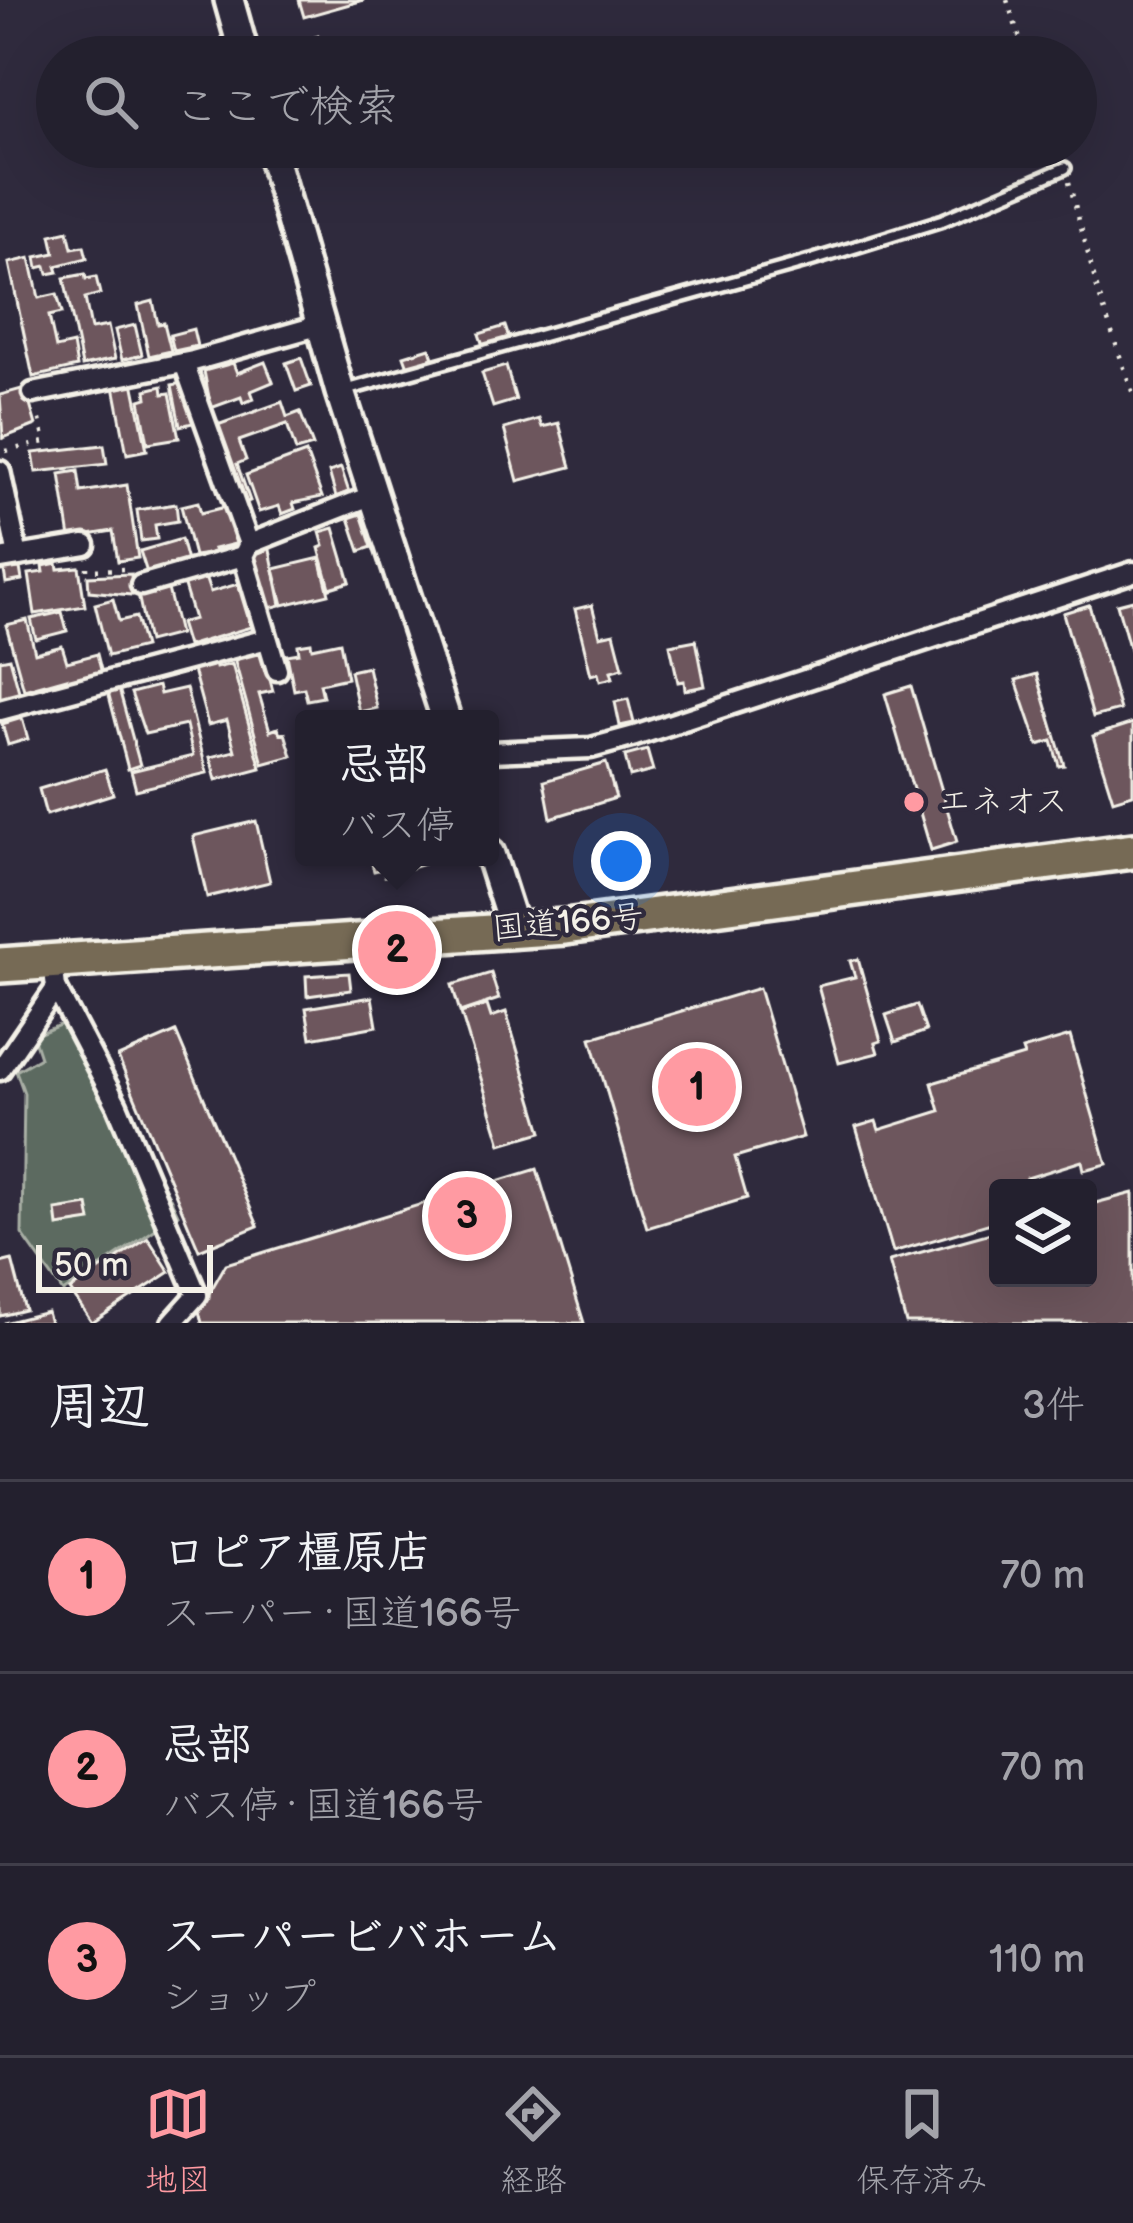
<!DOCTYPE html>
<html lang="ja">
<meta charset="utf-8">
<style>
:root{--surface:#23202e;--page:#2b2836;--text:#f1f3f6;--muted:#a3a3aa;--line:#403e4a;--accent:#ff9aa2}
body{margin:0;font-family:"Balsamiq Sans","Klee One",sans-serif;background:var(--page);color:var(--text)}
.controls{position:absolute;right:36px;bottom:36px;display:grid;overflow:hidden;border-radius:12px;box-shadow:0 12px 48px #0002}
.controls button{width:108px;height:108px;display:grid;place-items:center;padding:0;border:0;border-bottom:3px solid var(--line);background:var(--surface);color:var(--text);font:60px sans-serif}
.scale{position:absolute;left:36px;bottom:30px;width:177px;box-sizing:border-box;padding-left:12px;border:6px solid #f4f1e8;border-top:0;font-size:33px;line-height:42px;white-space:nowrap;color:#f4f1e8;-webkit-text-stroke:9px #2f2a3d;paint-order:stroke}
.you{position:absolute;left:621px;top:861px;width:42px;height:42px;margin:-30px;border:9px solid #fff;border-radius:50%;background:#1a73e8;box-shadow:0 0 0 18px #1a73e833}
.badge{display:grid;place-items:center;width:78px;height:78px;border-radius:50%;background:var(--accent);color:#111;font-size:39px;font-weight:700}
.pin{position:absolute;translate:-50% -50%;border:6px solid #fff;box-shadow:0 3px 12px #0006}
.popup{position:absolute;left:295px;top:710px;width:204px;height:156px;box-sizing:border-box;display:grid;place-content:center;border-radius:12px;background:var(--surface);filter:drop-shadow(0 3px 9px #0005);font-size:39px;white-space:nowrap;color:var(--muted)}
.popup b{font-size:45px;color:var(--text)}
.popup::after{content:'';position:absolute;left:50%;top:100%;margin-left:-24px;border:24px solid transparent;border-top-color:var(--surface)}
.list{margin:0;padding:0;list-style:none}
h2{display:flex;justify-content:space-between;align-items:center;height:156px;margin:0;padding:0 48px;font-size:51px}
h2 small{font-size:39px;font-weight:400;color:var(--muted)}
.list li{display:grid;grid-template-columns:78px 1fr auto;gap:36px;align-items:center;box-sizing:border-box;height:192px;padding:0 48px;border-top:3px solid var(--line)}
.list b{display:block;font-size:45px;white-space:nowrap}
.list p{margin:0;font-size:39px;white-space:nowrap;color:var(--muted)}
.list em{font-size:39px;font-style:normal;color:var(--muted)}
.icon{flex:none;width:66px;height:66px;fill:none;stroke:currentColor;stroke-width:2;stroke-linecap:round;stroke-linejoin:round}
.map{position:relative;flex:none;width:1133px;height:1323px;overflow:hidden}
.search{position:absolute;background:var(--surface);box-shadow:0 12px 48px #0002;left:36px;right:36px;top:36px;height:132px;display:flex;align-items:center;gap:30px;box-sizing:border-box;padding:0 42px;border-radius:66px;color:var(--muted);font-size:45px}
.sheet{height:732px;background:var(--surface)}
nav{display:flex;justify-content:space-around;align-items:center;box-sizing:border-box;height:168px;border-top:3px solid var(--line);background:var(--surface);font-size:33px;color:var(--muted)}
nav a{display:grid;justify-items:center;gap:6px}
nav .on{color:var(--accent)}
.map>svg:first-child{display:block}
.green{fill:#5b6b61;stroke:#a8aea4;stroke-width:3}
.building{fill:#6d565d;stroke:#f4f1e8;stroke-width:3}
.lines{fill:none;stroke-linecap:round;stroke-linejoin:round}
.lane-casing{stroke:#f4f1e8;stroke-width:18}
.street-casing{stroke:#f4f1e8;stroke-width:27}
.secondary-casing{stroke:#f4f1e8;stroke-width:36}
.highway-casing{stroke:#f4f1e8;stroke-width:42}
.path{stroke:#f4f1e8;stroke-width:4.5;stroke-dasharray:3 9;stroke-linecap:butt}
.lane{stroke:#2f2a3d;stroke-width:9}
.street{stroke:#2f2a3d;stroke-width:18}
.secondary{stroke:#2f2a3d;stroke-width:27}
.highway{stroke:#766a54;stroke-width:33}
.poi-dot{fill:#ff9aa2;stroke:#2f2a3d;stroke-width:4.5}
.labels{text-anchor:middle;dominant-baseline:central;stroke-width:9;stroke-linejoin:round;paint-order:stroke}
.poi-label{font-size:33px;fill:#f4f1e8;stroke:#2f2a3d;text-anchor:start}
.street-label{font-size:33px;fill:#f4f1e8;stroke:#2f2a3d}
</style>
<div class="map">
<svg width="1133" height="1323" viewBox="0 0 1133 1323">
<rect width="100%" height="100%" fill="#2f2a3d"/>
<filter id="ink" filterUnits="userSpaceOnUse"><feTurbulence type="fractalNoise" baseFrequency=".00833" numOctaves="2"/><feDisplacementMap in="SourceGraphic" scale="24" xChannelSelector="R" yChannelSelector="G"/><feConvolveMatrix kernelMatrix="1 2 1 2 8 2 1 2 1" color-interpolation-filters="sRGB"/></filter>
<g filter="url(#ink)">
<polygon class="green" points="81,1016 178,1214 63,1292 22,1234 24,1093 16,1071 40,1057 33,1036"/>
<g class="building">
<polygon points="299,0 364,0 304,17"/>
<polygon points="318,36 324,57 276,57 274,49"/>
<polygon points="68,231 72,248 84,246 87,258 56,266 58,272 48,274 46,266 38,268 36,257 55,253 51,235"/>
<polygon points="30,258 39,298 57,294 62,313 49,316 56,348 73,344 77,367 33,377 9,263"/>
<polygon points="85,274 86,279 96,277 100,294 85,298 91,329 108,326 115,359 82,366 64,278"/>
<polygon points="153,301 158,324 164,323 171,351 149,356 138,305"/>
<polygon points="135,325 142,355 122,360 115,330"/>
<polygon points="505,326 510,341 484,349 479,334"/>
<polygon points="193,329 197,346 174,351 170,335"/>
<polygon points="430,348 433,358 408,367 404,356"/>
<polygon points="301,358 311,386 296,391 286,363"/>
<polygon points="265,362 273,382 251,391 254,399 243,403 241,397 211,408 204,371 233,363 237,373"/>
<polygon points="506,366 516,400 493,407 482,373"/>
<polygon points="113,381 133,382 147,450 127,454"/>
<polygon points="182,383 193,423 180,426 172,385"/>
<polygon points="162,386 163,394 170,393 179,438 148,443 140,400 147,398 146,390"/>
<polygon points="25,388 36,425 3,438 0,395"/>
<polygon points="282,402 287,417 300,412 313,446 296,451 287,424 239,441 246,460 237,464 250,501 240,505 212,427"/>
<polygon points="539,419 542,427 559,423 571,467 518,481 504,429"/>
<polygon points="104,445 107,464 36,472 33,453"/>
<polygon points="306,453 322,497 293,503 295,509 282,514 279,506 259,512 246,475"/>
<polygon points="341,468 349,492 336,497 329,472"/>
<polygon points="78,471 81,492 127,485 138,558 118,561 113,531 70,538 60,474"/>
<polygon points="198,502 201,513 229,506 239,543 214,549 216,553 194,556 181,506"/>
<polygon points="176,504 178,521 155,525 157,539 141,541 137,510"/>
<polygon points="361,514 372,547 360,551 349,518"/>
<polygon points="334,528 350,582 330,588 319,548 324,546 320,532"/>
<polygon points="181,539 188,565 148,576 140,551"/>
<polygon points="269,545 281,605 266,609 250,549"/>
<polygon points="320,558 329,594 283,605 274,569"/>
<polygon points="19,562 22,580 6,583 3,565"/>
<polygon points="57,563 58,569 79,567 85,606 35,614 29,574 44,572 43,566"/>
<polygon points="131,574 132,595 89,591 88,576"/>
<polygon points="205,577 210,592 238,584 251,627 187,646 180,623 194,619 183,583"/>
<polygon points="167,585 179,634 148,642 138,594"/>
<polygon points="113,599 119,621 136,617 144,647 108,656 95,604"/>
<polygon points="1133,600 1133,661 1117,604"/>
<polygon points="592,605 600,636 614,633 623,668 611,671 613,678 600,681 598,673 591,675 575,609"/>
<polygon points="1089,605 1120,710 1093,717 1063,613"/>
<polygon points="62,612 67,631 36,639 31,619"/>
<polygon points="27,620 35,653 62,646 67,662 97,654 102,674 68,683 67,678 24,690 6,625"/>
<polygon points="696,640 705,686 685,690 684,681 678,682 670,645"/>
<polygon points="340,642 347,678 320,684 323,697 307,700 304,688 294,690 287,655 299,653 298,645 311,643 312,648"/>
<polygon points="262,650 273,691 259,694 270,731 278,728 280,734 285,733 292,756 263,764 234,658"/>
<polygon points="10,658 20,695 0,701 0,660"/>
<polygon points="215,664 216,668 232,664 261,768 216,780 210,757 235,751 227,720 208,725 193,670"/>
<polygon points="368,667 377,708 359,712 350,671"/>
<polygon points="1037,674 1064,765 1059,766 1052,741 1038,745 1016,680"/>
<polygon points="118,685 140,765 128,769 107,688"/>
<polygon points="158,686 160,694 186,688 207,773 136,790 131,771 193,756 186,725 145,734 131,693"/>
<polygon points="911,686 957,842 931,850 885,694"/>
<polygon points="628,699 634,723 620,726 615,702"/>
<polygon points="22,718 28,739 8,745 2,724"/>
<polygon points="1133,723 1133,794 1113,800 1093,736"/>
<polygon points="647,750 653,771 630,777 625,756"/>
<polygon points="606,763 616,798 551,818 544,781"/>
<polygon points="105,769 113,794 46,815 39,789"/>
<polygon points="256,821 270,882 207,897 193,836"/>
<polygon points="370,857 446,857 385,876 383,869 374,871"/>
<polygon points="858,959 881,1041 875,1043 878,1053 839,1063 818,986 855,977 850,961"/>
<polygon points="349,973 351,990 307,996 306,976"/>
<polygon points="491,973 499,999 460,1012 452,985"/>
<polygon points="759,988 803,1137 735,1157 747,1198 647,1228 591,1038"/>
<polygon points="372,997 377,1026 311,1038 306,1008"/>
<polygon points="487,1005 491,1017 506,1012 542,1132 501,1144 461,1013"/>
<polygon points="917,1005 926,1031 895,1042 886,1015"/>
<polygon points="176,1032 258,1226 199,1250 118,1057"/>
<polygon points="1070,1036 1107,1164 1084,1170 1082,1161 1027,1178 1030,1188 998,1188 998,1221 893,1252 856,1127 876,1121 879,1130 940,1111 932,1083 1024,1056 1022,1050"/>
<polygon points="537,1169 584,1323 202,1323 199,1311 226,1264"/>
<polygon points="1133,1193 1133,1323 906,1323 889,1261 998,1231 998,1278 1088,1278 1088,1205"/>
<polygon points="88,1205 91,1221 58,1226 56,1210"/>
<polygon points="148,1238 170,1272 92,1323 70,1290"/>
<polygon points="12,1260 25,1310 0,1316 0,1263"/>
<polygon points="47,1312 50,1323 4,1323"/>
</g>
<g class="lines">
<g class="lane-casing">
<polyline id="lane" points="343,391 810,261 943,220 1065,168"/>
</g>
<g class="street-casing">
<g id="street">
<polyline points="184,363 249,544"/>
<polyline points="33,393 193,361 321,325"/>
<polyline points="0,471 18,556"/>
<polyline points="0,559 85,545"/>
<polyline points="141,585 243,556"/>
<polyline points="277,670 243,556 249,544 373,495"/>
<polyline points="0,710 267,639"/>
<polyline points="490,752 591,748 635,736 1133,572"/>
<polyline points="56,988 117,1105 197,1295 172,1323"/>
<polyline points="0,1070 56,988 55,979"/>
</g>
</g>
<g class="secondary-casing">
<g id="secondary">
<polyline points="229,0 245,57"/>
<polyline points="270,147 340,392 446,719"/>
<polyline points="490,854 514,929"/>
</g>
</g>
<g class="highway-casing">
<polyline id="highway" points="0,965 565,927 1133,851"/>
</g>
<g class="path">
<polyline points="1007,0 1026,57"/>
<polyline points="1069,182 1098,292 1133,394"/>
<polyline points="6,451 45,442 38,411"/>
<polyline points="87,567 87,570 126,569"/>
</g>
<use href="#lane" class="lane"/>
<use href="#street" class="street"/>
<use href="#secondary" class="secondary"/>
<use href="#highway" class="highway"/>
</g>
</g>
<circle class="poi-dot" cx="914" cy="802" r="12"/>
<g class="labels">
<g class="poi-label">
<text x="938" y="802">エネオス</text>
</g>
<g class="street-label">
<text transform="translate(568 923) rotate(-5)">国道166号</text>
</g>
</g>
</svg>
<div class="controls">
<button><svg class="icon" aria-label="layers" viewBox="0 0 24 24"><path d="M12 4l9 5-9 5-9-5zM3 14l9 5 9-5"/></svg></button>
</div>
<div class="scale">50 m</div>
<div class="you"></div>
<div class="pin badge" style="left:697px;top:1087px">1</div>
<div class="pin badge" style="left:397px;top:950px">2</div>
<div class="popup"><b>忌部</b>バス停</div>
<div class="pin badge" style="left:467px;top:1216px">3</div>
<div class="search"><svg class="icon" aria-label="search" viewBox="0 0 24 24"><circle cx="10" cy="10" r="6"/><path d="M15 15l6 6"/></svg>ここで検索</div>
</div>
<section class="sheet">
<h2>周辺<small>3件</small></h2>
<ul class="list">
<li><span class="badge">1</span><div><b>ロピア橿原店</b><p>スーパー · 国道166号</p></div><em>70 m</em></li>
<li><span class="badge">2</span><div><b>忌部</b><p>バス停 · 国道166号</p></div><em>70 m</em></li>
<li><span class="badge">3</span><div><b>スーパービバホーム</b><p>ショップ</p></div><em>110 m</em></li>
</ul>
</section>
<nav>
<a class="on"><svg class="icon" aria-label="map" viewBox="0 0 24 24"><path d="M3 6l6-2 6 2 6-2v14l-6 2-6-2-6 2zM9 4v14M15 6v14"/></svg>地図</a>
<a><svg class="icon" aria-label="directions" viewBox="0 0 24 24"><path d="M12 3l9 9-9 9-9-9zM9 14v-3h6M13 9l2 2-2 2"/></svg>経路</a>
<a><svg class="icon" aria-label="saved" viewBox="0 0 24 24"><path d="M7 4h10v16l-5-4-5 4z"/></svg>保存済み</a>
</nav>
